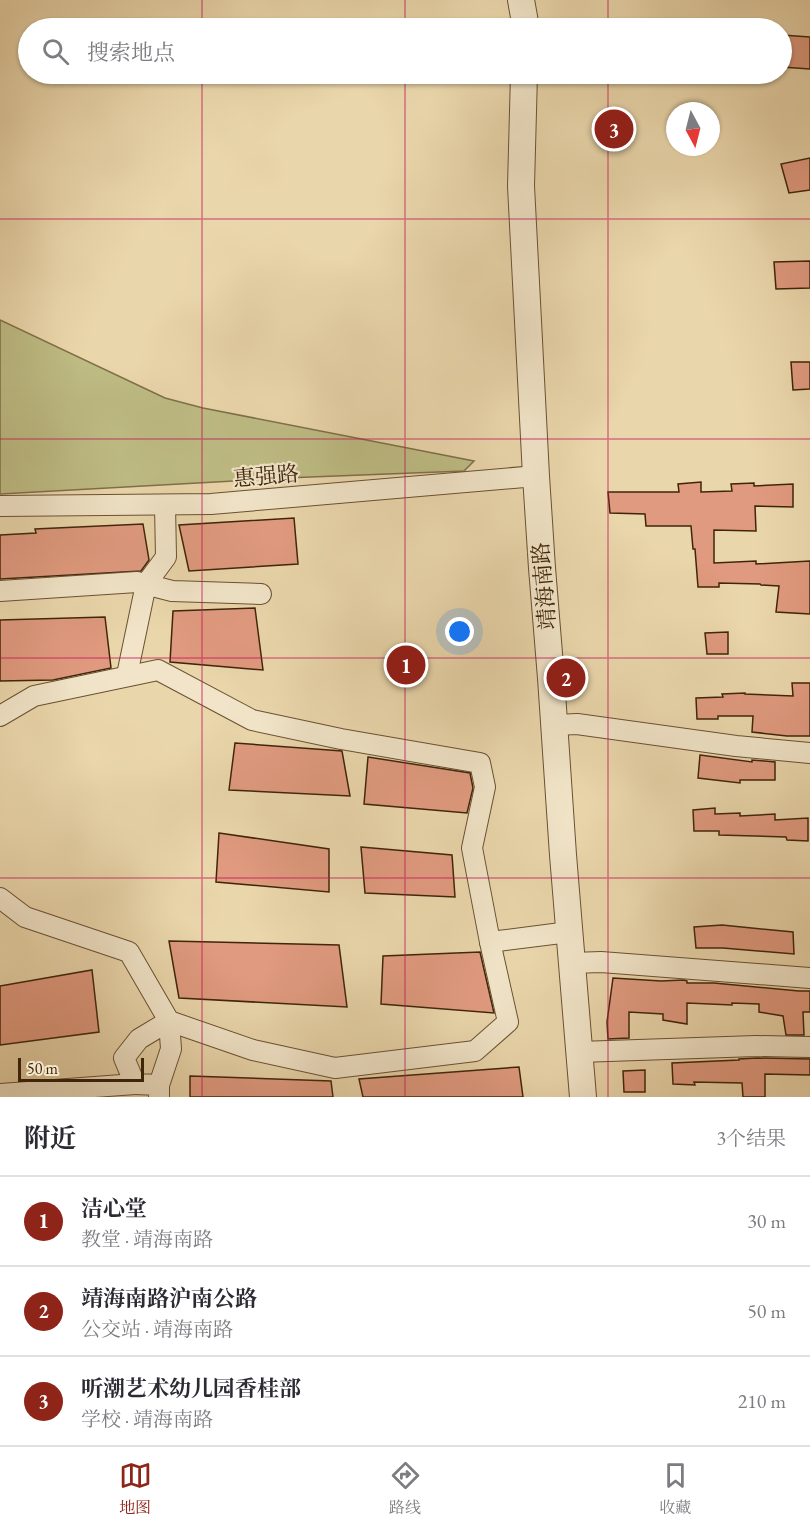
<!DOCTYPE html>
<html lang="zh">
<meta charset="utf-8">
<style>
:root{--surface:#fff;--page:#f2f2f3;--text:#2b2b33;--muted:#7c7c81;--line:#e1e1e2;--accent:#8f2418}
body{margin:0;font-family:"EB Garamond","Noto Serif SC",serif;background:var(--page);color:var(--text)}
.compass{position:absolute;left:666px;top:102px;width:54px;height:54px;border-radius:50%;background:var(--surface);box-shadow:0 2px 4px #0004;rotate:173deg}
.scale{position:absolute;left:18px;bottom:15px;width:126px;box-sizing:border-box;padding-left:6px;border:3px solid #40250b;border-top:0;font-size:16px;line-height:21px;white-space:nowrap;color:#40250b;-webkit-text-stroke:4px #f1e4c8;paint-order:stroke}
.you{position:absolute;left:460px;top:632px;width:21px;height:21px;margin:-15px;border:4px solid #fff;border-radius:50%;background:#1a73e8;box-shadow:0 0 0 9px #1a73e833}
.badge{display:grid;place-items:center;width:39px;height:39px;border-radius:50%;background:var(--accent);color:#fff;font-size:20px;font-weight:700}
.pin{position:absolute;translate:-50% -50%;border:3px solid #fff;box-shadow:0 2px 6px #0006}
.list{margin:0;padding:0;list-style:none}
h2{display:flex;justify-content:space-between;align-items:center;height:78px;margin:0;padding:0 24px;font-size:26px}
h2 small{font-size:20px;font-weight:400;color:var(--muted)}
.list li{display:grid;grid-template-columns:39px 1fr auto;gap:18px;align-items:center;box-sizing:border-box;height:90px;padding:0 24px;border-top:2px solid var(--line)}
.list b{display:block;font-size:22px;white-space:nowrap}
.list p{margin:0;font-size:20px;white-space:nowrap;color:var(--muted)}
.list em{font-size:20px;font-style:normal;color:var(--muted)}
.icon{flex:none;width:33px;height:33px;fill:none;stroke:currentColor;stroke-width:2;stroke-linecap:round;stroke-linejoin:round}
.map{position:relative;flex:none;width:810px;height:1097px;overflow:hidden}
.search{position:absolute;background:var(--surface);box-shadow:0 2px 4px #0004;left:18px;right:18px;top:18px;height:66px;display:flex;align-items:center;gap:15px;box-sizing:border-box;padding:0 21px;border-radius:33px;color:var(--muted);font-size:22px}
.sheet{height:348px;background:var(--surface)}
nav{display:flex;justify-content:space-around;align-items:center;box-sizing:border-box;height:84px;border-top:2px solid var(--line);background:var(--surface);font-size:16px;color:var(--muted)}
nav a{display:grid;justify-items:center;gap:3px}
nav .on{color:var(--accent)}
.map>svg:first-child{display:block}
.green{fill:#bebc84;stroke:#7f7048;stroke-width:1.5}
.building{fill:#e09a7f;stroke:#40250b;stroke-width:1.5}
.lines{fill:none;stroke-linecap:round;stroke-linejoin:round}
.minor-casing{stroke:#6a5133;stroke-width:22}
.tertiary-casing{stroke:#6a5133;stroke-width:28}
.minor{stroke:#f1e4c8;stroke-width:20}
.tertiary{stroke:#f1e4c8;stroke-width:26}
.grid{fill:none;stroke:#c2185b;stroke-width:1.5;stroke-opacity:0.55}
.labels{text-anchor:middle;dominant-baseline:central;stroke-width:4.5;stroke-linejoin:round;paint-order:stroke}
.street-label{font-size:22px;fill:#40250b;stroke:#f1e4c8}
</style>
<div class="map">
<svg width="810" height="1097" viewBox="0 0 810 1097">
<rect width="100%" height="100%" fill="#ead6ab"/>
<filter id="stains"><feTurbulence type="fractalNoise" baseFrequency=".00333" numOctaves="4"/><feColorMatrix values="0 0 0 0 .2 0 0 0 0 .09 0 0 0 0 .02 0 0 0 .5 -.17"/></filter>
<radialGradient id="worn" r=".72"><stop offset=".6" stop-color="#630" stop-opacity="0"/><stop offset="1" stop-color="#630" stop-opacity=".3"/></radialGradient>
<polygon class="green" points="0,320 165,398 203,408 474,461 464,471 285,478 0,494"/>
<g class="building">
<polygon points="782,35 810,37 810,69 782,67"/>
<polygon points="810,158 810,190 789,193 781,164"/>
<polygon points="810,261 810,288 776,289 774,262"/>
<polygon points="791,362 810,362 810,389 793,390"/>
<polygon points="701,482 701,492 732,491 731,484 754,483 754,486 793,484 793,507 755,506 756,531 714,530 714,563 756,561 756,564 810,561 810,614 776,612 779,586 761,585 760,584 719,583 719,587 698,587 695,549 693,549 691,526 646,526 645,514 610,513 608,492 679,492 678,484"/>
<polygon points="294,518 298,564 189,571 179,525"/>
<polygon points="143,524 149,560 141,571 0,579 0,535 36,533 35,529"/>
<polygon points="255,608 263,670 170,662 173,611"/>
<polygon points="105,617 111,668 53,680 0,681 0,620"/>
<polygon points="728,632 728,654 707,654 705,633"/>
<polygon points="792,683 810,683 810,736 787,736 752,732 753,716 718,716 718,719 697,719 696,698 723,697 722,694 745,693 745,694 793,696"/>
<polygon points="235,743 342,751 350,796 229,790"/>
<polygon points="700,755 752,762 752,760 775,762 775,780 740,780 740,783 698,778"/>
<polygon points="368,757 470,773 473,788 467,813 364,804"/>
<polygon points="715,808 715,814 740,813 740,816 775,814 775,820 808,818 808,841 787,840 786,837 719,835 719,831 694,831 693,810"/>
<polygon points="219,833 329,849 329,892 216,882"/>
<polygon points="361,847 452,855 455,897 365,893"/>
<polygon points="722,925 793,932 794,954 723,948 696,948 694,927"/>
<polygon points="169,941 339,945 347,1007 179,998"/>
<polygon points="480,952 494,1013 381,1004 383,956"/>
<polygon points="92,970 99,1032 0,1045 0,986"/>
<polygon points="613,978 661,981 684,980 687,981 687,983 714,983 799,991 810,991 810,1012 803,1012 804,1035 786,1035 783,1016 759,1012 759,1004 732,1003 732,1005 687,1003 687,1024 663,1020 663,1014 629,1012 629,1038 608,1039 607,1022"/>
<polygon points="757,1058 810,1059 810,1075 765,1074 765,1097 743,1097 742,1083 694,1082 695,1085 673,1084 672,1063 739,1060 739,1059"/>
<polygon points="519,1067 523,1097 363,1097 359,1079"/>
<polygon points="645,1070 645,1092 624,1092 623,1071"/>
<polygon points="190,1076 331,1081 333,1097 190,1097"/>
</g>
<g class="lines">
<g class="minor-casing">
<g id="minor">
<polyline points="0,506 211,504 536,476"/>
<polyline points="0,591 137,582 172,591 261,594"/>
<polyline points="127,675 146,584 166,557 165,505"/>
<polyline points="0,716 34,696 158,670 252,720 341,739 480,763 485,787 472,848 490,942 508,1022 475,1051 335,1068 253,1050 169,1021 129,952 25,917 0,898"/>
<polyline points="555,725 577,724 736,746 810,753"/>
<polyline points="490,942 569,932"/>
<polyline points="572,963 601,962 810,978"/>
<polyline points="579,1052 756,1046 810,1047"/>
<polyline points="159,1085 135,1084 124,1058 139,1039 169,1021 171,1049 159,1085 159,1097"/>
<polyline points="0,1094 135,1084"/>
</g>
</g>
<g class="tertiary-casing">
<g id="tertiary">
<polyline points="521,0 526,28"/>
<polyline points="524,74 521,186 536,476 542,568 551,678 563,855 583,1097"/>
</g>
</g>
<use href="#minor" class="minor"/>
<use href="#tertiary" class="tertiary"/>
</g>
<path class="grid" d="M 202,0 L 202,28M 405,0 L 405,28M 608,0 L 608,28M 202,74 L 202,1097M 405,74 L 405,1097M 608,74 L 608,1097M 0,219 L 810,219M 0,439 L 810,439M 0,658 L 810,658M 0,878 L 810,878"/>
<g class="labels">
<g class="street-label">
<text transform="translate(266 476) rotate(-5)">惠强路</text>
<text transform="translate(544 586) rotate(-95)">靖海南路</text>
</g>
</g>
<rect width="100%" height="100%" filter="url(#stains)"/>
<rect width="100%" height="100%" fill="url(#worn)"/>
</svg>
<svg class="compass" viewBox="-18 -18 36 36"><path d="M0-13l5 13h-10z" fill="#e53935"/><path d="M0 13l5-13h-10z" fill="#7c7c81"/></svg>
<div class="scale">50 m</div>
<div class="you"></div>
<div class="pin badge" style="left:406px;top:665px">1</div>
<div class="pin badge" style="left:566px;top:678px">2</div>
<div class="pin badge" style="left:614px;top:129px">3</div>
<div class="search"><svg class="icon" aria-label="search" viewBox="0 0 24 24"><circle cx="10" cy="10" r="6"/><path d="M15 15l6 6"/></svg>搜索地点</div>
</div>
<section class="sheet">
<h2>附近<small>3个结果</small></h2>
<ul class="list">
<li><span class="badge">1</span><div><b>洁心堂</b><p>教堂 · 靖海南路</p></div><em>30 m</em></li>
<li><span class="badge">2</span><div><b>靖海南路沪南公路</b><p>公交站 · 靖海南路</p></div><em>50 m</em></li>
<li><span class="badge">3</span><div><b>听潮艺术幼儿园香桂部</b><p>学校 · 靖海南路</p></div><em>210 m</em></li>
</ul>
</section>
<nav>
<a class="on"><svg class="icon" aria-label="map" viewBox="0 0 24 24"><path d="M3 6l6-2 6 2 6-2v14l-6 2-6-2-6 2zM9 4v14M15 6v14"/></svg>地图</a>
<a><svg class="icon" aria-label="directions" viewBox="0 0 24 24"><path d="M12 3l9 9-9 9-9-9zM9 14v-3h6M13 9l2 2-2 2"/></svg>路线</a>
<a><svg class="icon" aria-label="saved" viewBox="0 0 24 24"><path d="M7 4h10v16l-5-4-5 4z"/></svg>收藏</a>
</nav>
